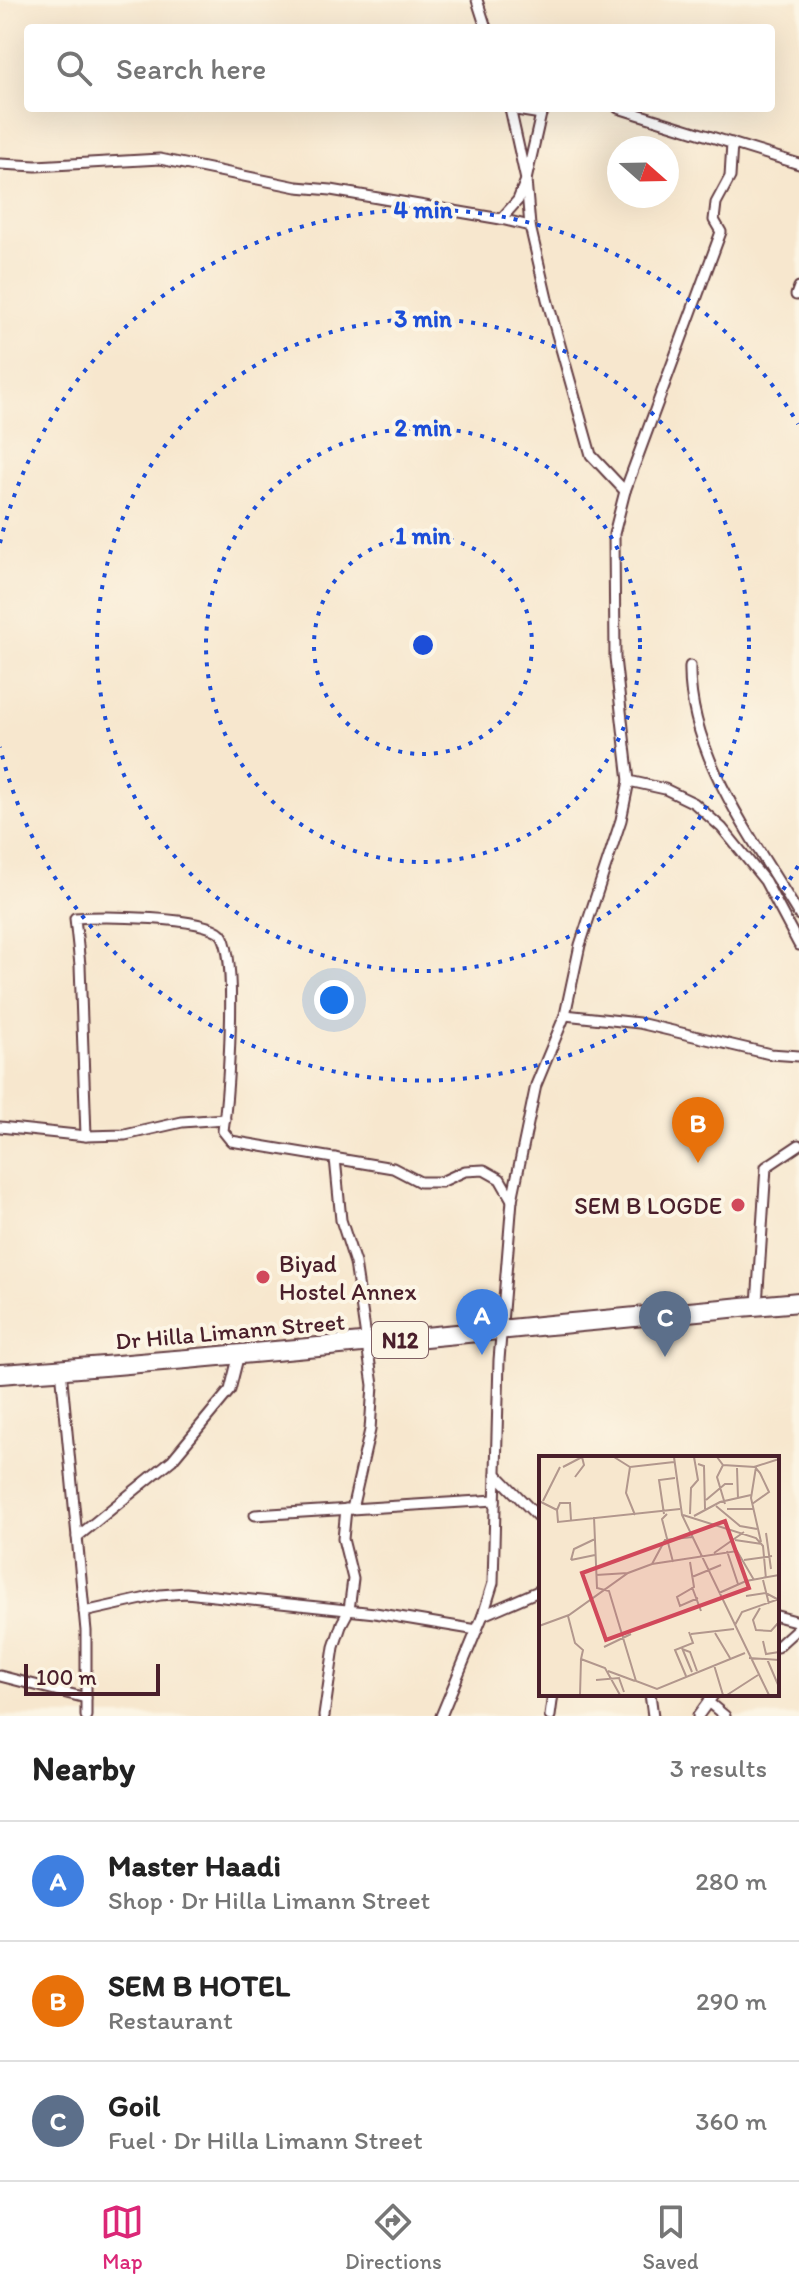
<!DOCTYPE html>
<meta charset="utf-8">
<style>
:root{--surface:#fff;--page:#f2f2f2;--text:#222;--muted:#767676;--line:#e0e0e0;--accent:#db2777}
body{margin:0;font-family:Itim,sans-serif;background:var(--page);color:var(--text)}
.compass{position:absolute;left:607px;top:136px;width:72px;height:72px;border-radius:50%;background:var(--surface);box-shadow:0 8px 32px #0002;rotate:110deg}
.scale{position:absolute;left:24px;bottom:20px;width:136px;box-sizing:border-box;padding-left:8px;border:4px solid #4a1f2b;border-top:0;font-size:22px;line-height:28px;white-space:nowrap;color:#4a1f2b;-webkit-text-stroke:6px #fcf5e5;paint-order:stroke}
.you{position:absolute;left:334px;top:1000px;width:28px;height:28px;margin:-20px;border:6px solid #fff;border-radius:50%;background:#1a73e8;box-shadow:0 0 0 12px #1a73e833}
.badge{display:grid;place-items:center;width:52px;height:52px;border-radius:50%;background:var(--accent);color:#fff;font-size:26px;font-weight:700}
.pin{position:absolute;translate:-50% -66px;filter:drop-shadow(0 2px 4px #0008)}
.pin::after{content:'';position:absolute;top:42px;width:28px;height:24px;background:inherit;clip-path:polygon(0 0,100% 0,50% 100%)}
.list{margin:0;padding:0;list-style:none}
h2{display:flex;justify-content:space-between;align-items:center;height:104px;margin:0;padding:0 32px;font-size:34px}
h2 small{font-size:26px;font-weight:400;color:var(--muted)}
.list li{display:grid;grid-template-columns:52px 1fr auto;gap:24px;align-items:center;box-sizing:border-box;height:120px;padding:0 32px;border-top:2px solid var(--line)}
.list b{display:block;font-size:30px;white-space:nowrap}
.list p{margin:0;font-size:26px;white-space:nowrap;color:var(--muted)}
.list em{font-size:26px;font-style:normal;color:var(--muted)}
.icon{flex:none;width:44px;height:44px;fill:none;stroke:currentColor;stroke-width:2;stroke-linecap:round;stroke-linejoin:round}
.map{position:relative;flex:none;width:799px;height:1716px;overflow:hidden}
.search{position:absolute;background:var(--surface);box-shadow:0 8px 32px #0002;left:24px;right:24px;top:24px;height:88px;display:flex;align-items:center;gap:20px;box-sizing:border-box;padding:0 28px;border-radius:8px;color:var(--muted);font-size:30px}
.sheet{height:464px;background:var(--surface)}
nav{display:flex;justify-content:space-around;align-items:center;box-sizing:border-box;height:112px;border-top:2px solid var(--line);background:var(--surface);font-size:22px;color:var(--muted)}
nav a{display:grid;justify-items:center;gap:4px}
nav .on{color:var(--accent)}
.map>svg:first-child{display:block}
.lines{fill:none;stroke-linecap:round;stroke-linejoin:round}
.street-casing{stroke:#643d43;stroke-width:13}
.highway-casing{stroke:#643d43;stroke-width:22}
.street{stroke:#fff;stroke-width:9}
.highway{stroke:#fff;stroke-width:18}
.ring{fill:none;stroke:#1d4ed8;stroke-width:4;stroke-dasharray:4 8}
.poi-dot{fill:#d1495b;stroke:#fcf5e5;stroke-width:3}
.labels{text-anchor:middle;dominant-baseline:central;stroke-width:8;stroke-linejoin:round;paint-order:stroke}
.shield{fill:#fcf5e5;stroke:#7f5f63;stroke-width:2}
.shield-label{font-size:22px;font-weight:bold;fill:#4a1f2b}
.poi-label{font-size:24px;fill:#4a1f2b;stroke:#fcf5e5;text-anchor:end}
.street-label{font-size:24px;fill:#4a1f2b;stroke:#fcf5e5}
.inset-road{fill:none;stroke:#b2978d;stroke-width:2}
.view{fill:#d1495b;fill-opacity:0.15;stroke:#d1495b;stroke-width:4}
.inset-edge{fill:none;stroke:#4a1f2b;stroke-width:4}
.centre{fill:#1d4ed8;stroke:#fcf5e5;stroke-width:4}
.ring-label{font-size:24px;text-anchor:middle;font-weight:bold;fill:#1d4ed8;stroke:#fcf5e5;stroke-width:8;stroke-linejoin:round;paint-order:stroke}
</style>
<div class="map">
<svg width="799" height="1716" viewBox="0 0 799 1716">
<rect width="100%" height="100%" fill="#fcf5e5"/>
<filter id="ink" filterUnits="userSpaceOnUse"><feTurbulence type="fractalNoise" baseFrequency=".0125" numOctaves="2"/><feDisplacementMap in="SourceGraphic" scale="16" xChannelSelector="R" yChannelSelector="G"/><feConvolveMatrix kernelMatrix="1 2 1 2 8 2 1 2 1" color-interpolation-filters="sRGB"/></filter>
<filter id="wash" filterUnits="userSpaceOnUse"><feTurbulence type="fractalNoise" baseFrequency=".006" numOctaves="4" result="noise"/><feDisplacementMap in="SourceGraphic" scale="32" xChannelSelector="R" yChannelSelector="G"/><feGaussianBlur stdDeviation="1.8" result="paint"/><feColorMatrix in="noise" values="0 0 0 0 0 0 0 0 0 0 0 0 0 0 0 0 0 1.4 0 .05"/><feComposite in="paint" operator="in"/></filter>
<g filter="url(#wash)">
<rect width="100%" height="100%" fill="#f7e7ce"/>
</g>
<g filter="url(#ink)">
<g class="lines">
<g class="street-casing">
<g id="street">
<polyline points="477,0 486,28"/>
<polyline points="618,108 799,164"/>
<polyline points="510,109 541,114"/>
<polyline points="0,164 36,166 160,159 297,187 331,190 501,219 518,200 526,180 541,114 546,108"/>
<polyline points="501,219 530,226"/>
<polyline points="796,295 799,287"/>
<polyline points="625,491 721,232 714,220 716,203 730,177 732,143"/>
<path d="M 690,666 C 688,755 755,841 799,915"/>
<polyline points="629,781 665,789 694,803 722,828 765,881 799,945"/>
<polyline points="565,1015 639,1023 770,1054 799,1056"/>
<polyline points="0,1127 86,1136 125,1135 182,1122 225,1119"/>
<path d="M 86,1136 L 80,965 L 75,918 C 101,916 204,916 221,934 C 239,955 227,1100 223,1131 L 231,1141 L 393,1168 L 420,1182 L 441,1182 L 465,1171 L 484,1170 L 500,1179 L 512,1200"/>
<polyline points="335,1158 341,1220 355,1263 373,1385 370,1430 352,1509"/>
<polyline points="757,1305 766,1167 799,1145"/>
<polyline points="61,1369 86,1631 86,1716"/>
<polyline points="496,1474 541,1520"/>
<polyline points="255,1515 495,1500"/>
<polyline points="77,1537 172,1460 230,1390 239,1354"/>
<polyline points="84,1612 160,1595 186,1593 375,1613 477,1630"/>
<polyline points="483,1615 541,1590"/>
<polyline points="777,1616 799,1622"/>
<polyline points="777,1647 799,1627"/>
<polyline points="0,1676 86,1698"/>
<polyline points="650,1694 653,1716"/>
<polyline points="708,1702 725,1716"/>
<polyline points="324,1716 334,1647 342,1623 349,1610 353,1579 343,1539 346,1509"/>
<polyline points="441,1716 483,1615 493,1583 499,1360 512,1200 536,1085 565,1015 580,945 621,820 629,781 615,658 614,534 625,491 591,455 547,299 530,226 526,180 510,108"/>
<polyline points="550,1716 553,1694"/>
<polyline points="698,1716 714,1694"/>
</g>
</g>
<g class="highway-casing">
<path id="highway" d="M 0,1374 C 267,1355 533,1325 799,1302"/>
</g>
<use href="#street" class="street"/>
<use href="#highway" class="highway"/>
</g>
</g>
<g class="ring">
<circle cx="423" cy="645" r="109"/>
<circle cx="423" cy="645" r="217"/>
<circle cx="423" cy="645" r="326"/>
<path d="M798 866A435 435 0 0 1 0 747M0 543A435 435 0 0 1 798 424"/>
</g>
<g class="poi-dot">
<circle cx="738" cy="1205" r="8"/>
<circle cx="263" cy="1277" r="8"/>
</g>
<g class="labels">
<rect class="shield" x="372" y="1322" width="56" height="36" rx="6"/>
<g class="shield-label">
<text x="400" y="1340">N12</text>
</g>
<g class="poi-label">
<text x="722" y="1205">SEM B LOGDE</text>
<text x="279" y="1263" text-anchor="start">Biyad<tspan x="279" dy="28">Hostel Annex</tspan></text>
</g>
<g class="street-label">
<text transform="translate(230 1331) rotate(-5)">Dr Hilla Limann Street</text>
</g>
</g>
<g transform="translate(539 1456)">
<rect width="240" height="240" fill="#f7e7ce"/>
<path class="inset-road" d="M 75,1 L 91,11 L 135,6M 135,1 L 143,59 L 230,239M 178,1 L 184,9 L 216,11 L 221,17 L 230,36 L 213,48M 159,8 L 165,10 L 166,53M 184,9 L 178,21 L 186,48M 24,11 L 43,1 L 45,9 L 36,21M 91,11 L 87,37 L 96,59M 215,11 L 240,3M 217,11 L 212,42 L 222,86M 198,12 L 199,43M 167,44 L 186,28 L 194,28M 0,45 L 18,54 L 19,66 L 141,53M 4,45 L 21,11M 177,50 L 201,70 L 218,73M 188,53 L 214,53M 18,54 L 21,47 L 31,47 L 32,64M 125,58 L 120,24 L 136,22M 128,58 L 123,63 L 134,106M 151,58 L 152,32 L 159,24 L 155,1M 144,59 L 217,82 L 224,90 L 227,123M 155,60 L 181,46 L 212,39M 55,61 L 58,132 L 70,135 L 97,225 L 118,233 L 206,197M 227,77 L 232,113M 196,84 L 223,88M 188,95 L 199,128M 175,97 L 205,76M 32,104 L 35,93 L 56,83M 32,104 L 56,99M 205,104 L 233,100M 151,106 L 155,131 L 138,141 L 141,150 L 159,142M 113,108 L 126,84 L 153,81M 57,119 L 89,117M 153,121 L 182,109M 224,124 L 230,148M 153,131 L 162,155M 180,137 L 207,125 L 240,119M 207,140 L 227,137 L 238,143M 221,152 L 214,164 L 217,174 L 232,175 L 240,166M 29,160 L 36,187 L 44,194 L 42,203 L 66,212 L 81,239M 196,169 L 203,156 L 240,143M 0,170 L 30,159 L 89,117 L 113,108 L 198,95 L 215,124M 176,177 L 191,202M 152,178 L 195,173M 224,185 L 227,198 L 240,196M 65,191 L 92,178M 143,192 L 153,216M 143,193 L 151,196 L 158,215M 210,202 L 240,204M 228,203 L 240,231M 175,209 L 184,239M 69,215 L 96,225M 147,220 L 136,194 L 154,187 L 150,176M 57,224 L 80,222 L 85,236M 41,239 L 42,203M 188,239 L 219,219"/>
<path class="view" d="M 186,65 L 210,132 L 67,184 L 43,117 Z"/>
<rect width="240" height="240" class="inset-edge"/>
</g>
<circle cx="423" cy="645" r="12" class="centre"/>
<g class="ring-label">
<text x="423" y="218">4 min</text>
<text x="423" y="327">3 min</text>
<text x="423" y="436">2 min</text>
<text x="423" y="544">1 min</text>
</g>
</svg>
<svg class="compass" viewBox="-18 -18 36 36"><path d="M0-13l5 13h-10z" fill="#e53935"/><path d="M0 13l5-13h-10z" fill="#767676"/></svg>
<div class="scale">100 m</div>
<div class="you"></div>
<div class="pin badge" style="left:482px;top:1355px;background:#3f7fe0">A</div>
<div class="pin badge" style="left:698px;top:1163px;background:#e8710a">B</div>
<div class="pin badge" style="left:665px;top:1357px;background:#5c6f8a">C</div>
<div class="search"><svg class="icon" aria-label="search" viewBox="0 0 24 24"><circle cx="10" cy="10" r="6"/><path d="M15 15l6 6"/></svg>Search here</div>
</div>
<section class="sheet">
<h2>Nearby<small>3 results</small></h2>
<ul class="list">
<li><span class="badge" style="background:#3f7fe0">A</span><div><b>Master Haadi</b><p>Shop · Dr Hilla Limann Street</p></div><em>280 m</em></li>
<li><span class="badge" style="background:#e8710a">B</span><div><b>SEM B HOTEL</b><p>Restaurant</p></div><em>290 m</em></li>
<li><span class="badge" style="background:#5c6f8a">C</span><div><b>Goil</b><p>Fuel · Dr Hilla Limann Street</p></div><em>360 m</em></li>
</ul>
</section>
<nav>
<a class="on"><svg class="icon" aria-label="map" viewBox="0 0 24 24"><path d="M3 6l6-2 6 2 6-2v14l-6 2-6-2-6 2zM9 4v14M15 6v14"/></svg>Map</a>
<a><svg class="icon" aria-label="directions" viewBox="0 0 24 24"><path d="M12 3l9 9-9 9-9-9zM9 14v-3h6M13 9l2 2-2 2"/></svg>Directions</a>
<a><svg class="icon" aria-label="saved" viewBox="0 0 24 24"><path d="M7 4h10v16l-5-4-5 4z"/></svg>Saved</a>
</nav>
